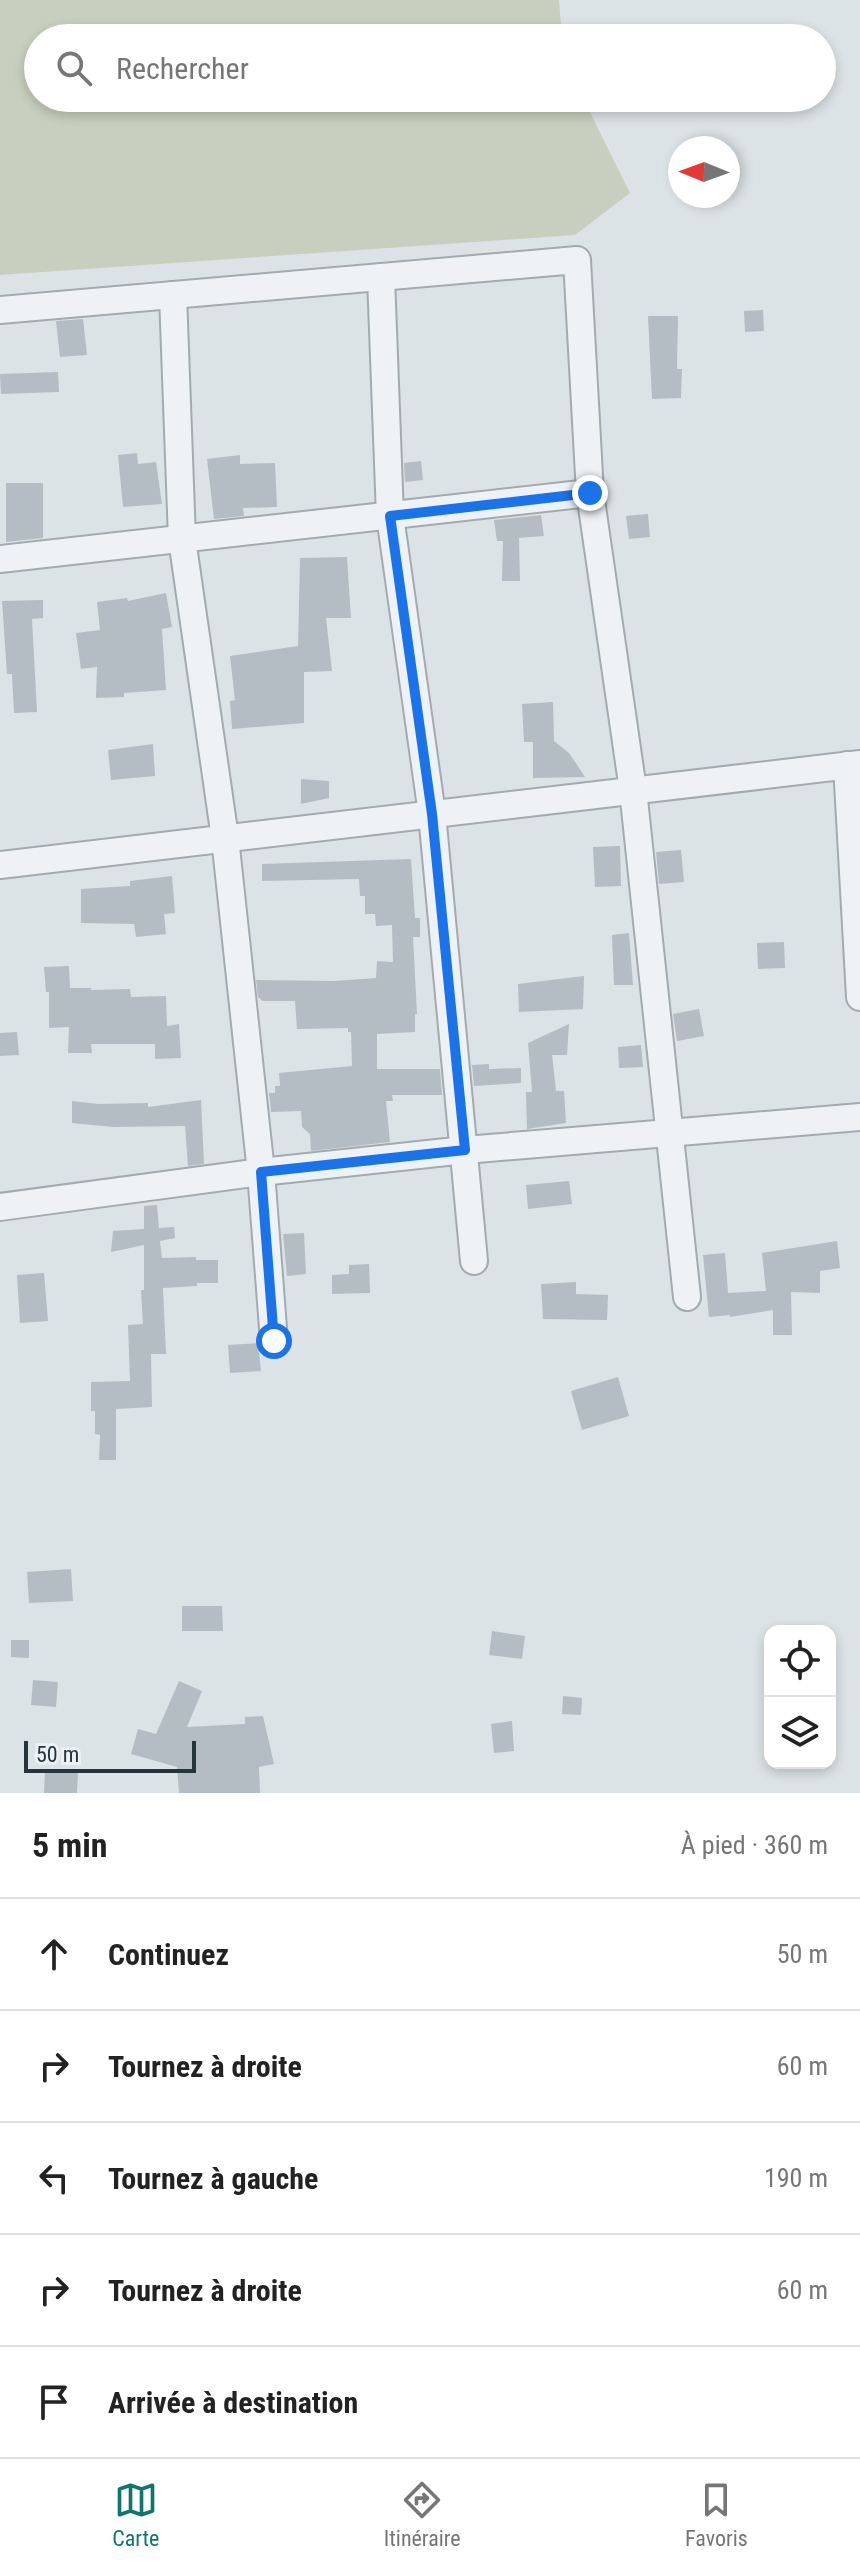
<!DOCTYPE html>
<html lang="fr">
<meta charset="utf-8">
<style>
:root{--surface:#fff;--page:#f2f2f2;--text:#222;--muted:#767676;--line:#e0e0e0;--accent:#0f766e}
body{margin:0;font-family:"Roboto Condensed",sans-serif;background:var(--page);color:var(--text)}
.controls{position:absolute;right:24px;bottom:24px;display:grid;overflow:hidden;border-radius:16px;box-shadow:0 4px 12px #0003}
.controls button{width:72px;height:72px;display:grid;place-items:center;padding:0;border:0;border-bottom:2px solid var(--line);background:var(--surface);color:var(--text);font:40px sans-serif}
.compass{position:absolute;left:668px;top:136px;width:72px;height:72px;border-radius:50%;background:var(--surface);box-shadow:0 4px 12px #0003;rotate:271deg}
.scale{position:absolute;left:24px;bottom:20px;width:172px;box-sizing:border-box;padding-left:8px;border:4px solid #26343c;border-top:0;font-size:22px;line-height:28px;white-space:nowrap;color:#26343c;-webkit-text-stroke:6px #ebf1f4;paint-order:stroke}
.stop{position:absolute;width:24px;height:24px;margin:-18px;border:6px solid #1a73e8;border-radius:50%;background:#fff}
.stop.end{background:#1a73e8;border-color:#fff;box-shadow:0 2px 8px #0008}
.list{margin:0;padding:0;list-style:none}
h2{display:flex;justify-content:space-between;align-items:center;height:104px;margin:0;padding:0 32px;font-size:34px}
h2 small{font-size:26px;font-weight:400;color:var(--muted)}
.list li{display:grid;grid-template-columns:52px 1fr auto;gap:24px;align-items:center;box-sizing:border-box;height:112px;padding:0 32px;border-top:2px solid var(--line)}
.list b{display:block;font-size:30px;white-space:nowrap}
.list em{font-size:26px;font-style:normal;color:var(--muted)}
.icon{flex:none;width:44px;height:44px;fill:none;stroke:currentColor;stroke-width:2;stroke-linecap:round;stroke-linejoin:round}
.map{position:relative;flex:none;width:860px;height:1793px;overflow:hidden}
.search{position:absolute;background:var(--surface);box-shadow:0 4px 12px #0003;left:24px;right:24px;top:24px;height:88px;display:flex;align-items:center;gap:20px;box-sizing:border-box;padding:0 28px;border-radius:44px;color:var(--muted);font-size:30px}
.sheet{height:664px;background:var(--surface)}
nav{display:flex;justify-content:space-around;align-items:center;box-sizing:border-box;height:112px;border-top:2px solid var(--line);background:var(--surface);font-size:22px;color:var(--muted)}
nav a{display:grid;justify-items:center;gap:4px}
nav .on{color:var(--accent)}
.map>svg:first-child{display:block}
.green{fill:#c7d0be}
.building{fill:#b4bdc3}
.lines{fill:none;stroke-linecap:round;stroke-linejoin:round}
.minor-casing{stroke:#a2abb0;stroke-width:30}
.minor{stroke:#eff2f5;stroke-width:26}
.route{stroke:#1a73e8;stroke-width:10}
</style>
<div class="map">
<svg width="860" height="1793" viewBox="0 0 860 1793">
<rect width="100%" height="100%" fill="#dce3e6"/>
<polygon class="green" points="0,0 559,0 562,38 38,38 38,98 583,98 630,193 575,235 0,275"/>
<g class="building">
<polygon points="763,310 764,331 745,332 744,311"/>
<polygon points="648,316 678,316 677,369 682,369 681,398 652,399"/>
<polygon points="83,319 87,355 60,357 56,321"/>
<polygon points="58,372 59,392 1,394 0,374"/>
<polygon points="137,453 138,464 156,462 162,504 123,507 118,455"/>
<polygon points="240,455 240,464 275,463 277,507 243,508 244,516 214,519 207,459"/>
<polygon points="421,461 423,480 405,482 404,463"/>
<polygon points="6,483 43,483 43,538 6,542"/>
<polygon points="648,514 650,537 629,539 626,516"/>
<polygon points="541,515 544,536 519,538 520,581 502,581 503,541 497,541 494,520"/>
<polygon points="347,557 351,618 326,618 332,671 304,672 304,723 232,729 230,701 235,700 230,656 298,646 300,558"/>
<polygon points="166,593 172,627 162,629 166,690 124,693 124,697 96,698 97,667 81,669 76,633 100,630 97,602 127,598 128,601"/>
<polygon points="43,600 43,618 32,619 37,712 14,713 12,674 7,674 2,601"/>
<polygon points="553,702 554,741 569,753 585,777 533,778 533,742 524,742 522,704"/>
<polygon points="153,744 155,776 111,780 108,750"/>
<polygon points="301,779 329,781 329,798 301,804"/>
<polygon points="620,846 621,886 595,887 593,847"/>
<polygon points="681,850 684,882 659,884 656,852"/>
<polygon points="411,859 415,918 420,918 420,937 413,937 417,1014 415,1014 415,1032 377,1034 377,1069 440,1069 442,1095 392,1095 393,1101 386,1101 390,1142 311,1151 310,1134 302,1127 301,1111 271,1112 269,1093 275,1093 275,1086 280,1086 279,1073 352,1066 351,1032 348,1032 348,1028 297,1029 295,1001 263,1001 258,997 256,980 334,981 376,978 377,961 393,962 392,925 376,926 375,914 365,914 365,896 360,896 359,879 262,881 262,864"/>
<polygon points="172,876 175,913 164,914 166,934 136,937 134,924 81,923 81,889 130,886 130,881"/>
<polygon points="629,933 633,985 614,985 612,935"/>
<polygon points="784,942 785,968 758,969 757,943"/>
<polygon points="69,966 70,988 91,988 91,990 130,989 131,997 166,996 167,1026 179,1024 181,1058 155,1059 155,1044 91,1044 92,1053 68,1053 69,1027 49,1028 49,992 46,992 44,967"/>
<polygon points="584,976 583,1009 519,1012 518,984"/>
<polygon points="699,1009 704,1036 677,1041 673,1014"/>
<polygon points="569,1024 567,1055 552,1055 556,1091 564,1091 566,1123 527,1129 526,1092 532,1092 528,1043"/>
<polygon points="17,1032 19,1055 0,1056 0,1033"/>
<polygon points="641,1045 643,1067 619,1068 618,1047"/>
<polygon points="489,1064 489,1069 521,1068 521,1083 474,1086 472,1065"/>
<polygon points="201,1100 204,1164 188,1166 185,1126 114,1127 72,1123 72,1101 98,1104 148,1103 148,1107"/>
<polygon points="569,1181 572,1204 528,1209 526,1185"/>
<polygon points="157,1205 159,1228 174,1227 175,1238 160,1241 162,1258 196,1257 196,1260 218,1260 218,1283 197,1283 197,1286 163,1288 166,1354 151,1354 152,1407 116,1409 116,1460 99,1460 100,1435 95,1434 95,1411 91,1411 91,1382 130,1381 128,1325 143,1324 141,1290 144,1290 144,1245 111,1252 113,1231 144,1229 144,1206"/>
<polygon points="304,1233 306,1274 287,1276 283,1234"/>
<polygon points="837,1241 840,1268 820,1271 820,1293 791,1292 792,1335 773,1335 773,1310 730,1317 730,1315 709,1317 703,1255 725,1253 728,1293 766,1291 762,1253"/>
<polygon points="369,1264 370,1293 332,1294 332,1275 349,1274 349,1265"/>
<polygon points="44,1273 48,1321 20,1323 17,1275"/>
<polygon points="576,1282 576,1294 608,1295 607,1320 543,1319 541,1284"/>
<polygon points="258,1343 261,1371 230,1373 228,1345"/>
<polygon points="618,1377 629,1416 582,1430 571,1391"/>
<polygon points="71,1569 73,1601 29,1603 27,1572"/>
<polygon points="182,1606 222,1606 223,1631 182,1631"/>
<polygon points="492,1631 525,1636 522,1659 489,1655"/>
<polygon points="11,1640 29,1640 29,1658 11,1657"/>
<polygon points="33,1680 58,1682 56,1707 31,1705"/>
<polygon points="179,1681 202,1691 187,1727 245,1724 245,1717 263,1716 274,1764 259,1767 260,1793 179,1793 177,1767 131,1754 138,1729 156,1734"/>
<polygon points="563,1696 582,1698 581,1715 562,1714"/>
<polygon points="512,1721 514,1751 494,1753 491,1724"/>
<polygon points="45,1771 78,1773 77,1793 44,1793"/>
</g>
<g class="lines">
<g class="minor-casing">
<g id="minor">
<polyline points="381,277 390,516 432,814 474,1261"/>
<polyline points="173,295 182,539 225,838 261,1172 274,1341"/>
<polyline points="0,310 577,260 590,493 633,790 687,1297"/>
<polyline points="0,559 590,493"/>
<polyline points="847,765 860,997"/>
<polyline points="0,865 860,764"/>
<polyline points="0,1207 261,1172 465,1150 860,1117"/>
</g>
</g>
<use href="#minor" class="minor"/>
</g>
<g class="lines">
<polyline class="route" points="274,1341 261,1172 465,1150 432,814 390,516 590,493"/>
</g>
</svg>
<div class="controls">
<button><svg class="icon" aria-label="locate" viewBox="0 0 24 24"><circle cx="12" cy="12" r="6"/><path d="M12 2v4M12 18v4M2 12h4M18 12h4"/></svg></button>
<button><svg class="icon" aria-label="layers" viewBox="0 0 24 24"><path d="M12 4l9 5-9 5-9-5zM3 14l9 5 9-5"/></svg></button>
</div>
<svg class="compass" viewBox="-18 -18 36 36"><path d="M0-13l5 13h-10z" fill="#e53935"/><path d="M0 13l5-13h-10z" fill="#767676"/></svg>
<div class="scale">50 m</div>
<div class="stop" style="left:274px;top:1341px"></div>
<div class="stop end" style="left:590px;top:493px"></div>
<div class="search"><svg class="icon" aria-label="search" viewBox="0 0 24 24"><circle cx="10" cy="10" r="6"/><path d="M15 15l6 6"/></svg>Rechercher</div>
</div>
<section class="sheet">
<h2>5 min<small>À pied · 360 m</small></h2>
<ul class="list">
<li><svg class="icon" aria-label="ahead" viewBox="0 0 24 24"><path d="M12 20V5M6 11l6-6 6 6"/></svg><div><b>Continuez</b></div><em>50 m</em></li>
<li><svg class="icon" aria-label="right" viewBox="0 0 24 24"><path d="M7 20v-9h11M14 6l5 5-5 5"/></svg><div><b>Tournez à droite</b></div><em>60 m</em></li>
<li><svg class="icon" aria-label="left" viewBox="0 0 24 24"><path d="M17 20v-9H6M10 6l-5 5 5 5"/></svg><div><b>Tournez à gauche</b></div><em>190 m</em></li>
<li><svg class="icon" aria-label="right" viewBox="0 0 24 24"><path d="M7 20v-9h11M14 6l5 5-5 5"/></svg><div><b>Tournez à droite</b></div><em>60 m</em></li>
<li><svg class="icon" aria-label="arrive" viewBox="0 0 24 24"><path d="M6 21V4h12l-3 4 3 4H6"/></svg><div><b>Arrivée à destination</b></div></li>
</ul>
</section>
<nav>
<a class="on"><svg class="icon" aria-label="map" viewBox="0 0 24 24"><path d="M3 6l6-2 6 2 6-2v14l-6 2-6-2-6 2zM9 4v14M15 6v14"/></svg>Carte</a>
<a><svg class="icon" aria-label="directions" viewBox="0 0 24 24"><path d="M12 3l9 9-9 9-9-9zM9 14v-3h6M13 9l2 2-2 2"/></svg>Itinéraire</a>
<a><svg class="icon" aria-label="saved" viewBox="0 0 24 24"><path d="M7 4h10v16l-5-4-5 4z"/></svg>Favoris</a>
</nav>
